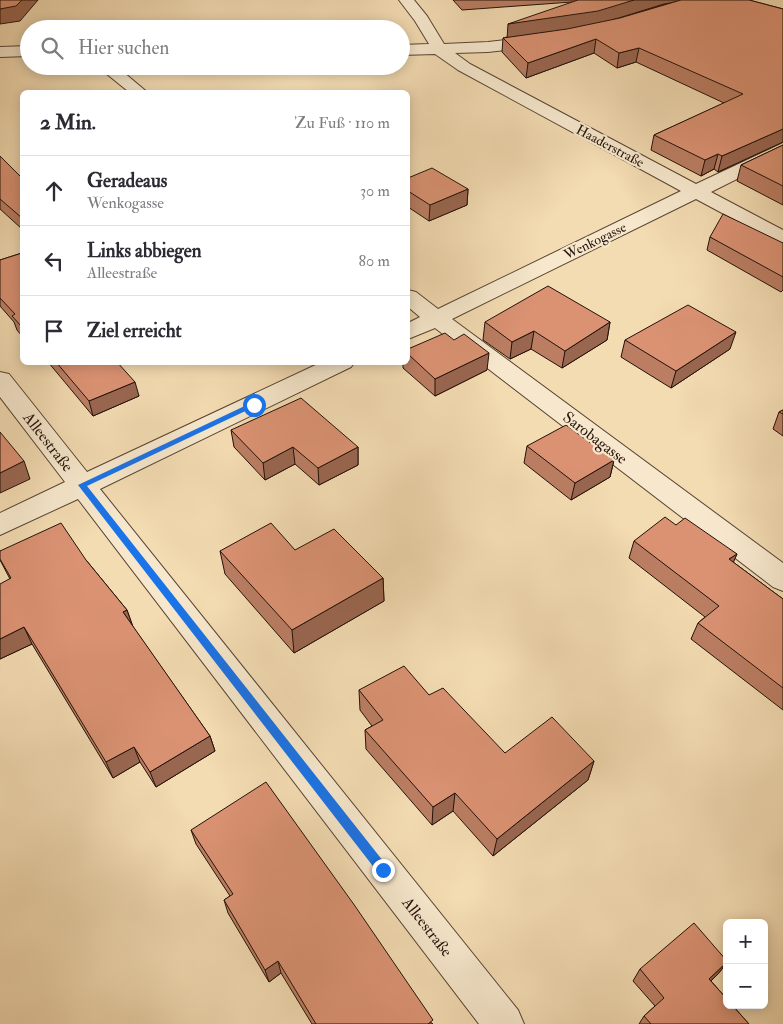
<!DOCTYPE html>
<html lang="de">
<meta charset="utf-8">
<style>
:root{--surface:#fff;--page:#f2f2f3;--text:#2b2b33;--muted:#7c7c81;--line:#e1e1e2}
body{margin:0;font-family:"IM FELL Double Pica",serif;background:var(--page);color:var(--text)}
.controls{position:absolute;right:15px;bottom:15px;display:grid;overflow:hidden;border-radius:8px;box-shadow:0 2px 12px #0003}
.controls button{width:45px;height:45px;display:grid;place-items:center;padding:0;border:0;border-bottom:1px solid var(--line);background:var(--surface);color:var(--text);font:25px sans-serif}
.stop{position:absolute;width:15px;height:15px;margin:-11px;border:4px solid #1a73e8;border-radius:50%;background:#fff}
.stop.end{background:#1a73e8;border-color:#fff;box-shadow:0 1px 5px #0008}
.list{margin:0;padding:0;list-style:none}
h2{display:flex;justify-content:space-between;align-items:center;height:65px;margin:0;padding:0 20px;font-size:21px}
h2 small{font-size:16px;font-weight:400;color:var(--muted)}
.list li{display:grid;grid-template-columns:32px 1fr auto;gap:15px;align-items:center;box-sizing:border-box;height:70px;padding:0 20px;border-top:1px solid var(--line)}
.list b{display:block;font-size:19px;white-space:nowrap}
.list p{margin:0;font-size:16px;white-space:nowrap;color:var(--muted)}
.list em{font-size:16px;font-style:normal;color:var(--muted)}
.icon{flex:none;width:28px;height:28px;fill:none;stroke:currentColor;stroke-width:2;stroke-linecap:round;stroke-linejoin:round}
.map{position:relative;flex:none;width:783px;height:1024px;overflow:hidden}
.search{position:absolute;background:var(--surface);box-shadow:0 2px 12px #0003;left:20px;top:20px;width:390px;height:55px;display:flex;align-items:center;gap:12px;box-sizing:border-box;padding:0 18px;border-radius:28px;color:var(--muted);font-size:19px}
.panel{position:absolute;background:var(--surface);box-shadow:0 2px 12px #0003;left:20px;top:90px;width:390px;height:275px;border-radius:8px}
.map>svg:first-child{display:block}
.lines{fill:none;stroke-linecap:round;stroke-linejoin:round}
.minor-casing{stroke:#574433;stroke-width:2}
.minor{fill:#f7e8cd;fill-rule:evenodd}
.wall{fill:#bb7e63;stroke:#231109;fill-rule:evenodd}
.shaded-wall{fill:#996650;stroke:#231109}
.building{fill:#da9273;stroke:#231109}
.route{fill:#1a73e8}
.labels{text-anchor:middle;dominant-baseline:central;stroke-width:4.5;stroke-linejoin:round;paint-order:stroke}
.far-street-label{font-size:14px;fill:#231109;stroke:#f7e8cd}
.street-label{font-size:16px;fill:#231109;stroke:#f7e8cd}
</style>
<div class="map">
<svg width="783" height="1024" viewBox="0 0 783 1024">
<rect width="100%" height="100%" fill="#f3dbb2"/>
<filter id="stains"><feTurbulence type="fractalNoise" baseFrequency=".004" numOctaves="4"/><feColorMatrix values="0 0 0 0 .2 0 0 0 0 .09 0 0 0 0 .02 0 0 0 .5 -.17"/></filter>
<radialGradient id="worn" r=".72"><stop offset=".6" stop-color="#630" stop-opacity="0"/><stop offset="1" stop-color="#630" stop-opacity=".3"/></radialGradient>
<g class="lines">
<g class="minor-casing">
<g id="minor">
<polygon points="399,0 414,0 427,16 444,44 488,42 539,36 545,38 547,41 545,44 539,46 488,52 455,53 470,64 696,184 783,143 783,156 711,192 783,230 783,244 776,242 696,199 452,319 783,563 783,591 773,587 435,328 408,339 408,323 420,317 408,307 408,290 416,292 438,309 681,191 458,70 435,54 401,55 401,45 429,44 415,21"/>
<polygon points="29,46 29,56 0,57 0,47"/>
<polygon points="97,66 116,66 147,92 129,92"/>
<polygon points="322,362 355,362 351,367 100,489 518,1010 524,1024 479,1024 78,499 0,535 0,513 65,482 0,397 0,372 9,374 87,472"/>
</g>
</g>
<use href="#minor" class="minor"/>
</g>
<g class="wall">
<path d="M 453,0 L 749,0 L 783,9 L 783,142 L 718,172 L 714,169 L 701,176 L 651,150 L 654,135 L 724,103 L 636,62 L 617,68 L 594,53 L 526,78 L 502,52 L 503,38 L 507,37 L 572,2 L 462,10 ZM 670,3 L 635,13 L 664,4 Z"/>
<polygon points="783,145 783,205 737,181 741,165"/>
<polygon points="0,156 22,178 22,229 0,209"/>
<polygon points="408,178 468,189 467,205 429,221 408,207"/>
<polygon points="710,237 783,243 783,290 781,292 707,250"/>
<polygon points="22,253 22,336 17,330 14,322 0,306 0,260"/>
<polygon points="485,322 610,322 607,340 562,368 531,349 510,359 483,340"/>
<polygon points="625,340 730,349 671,388 621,357"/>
<polygon points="408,349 487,370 435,396 403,368 403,362 408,362"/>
<polygon points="48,362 117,362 139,396 93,416"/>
<polygon points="783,410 783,436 773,429 779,412"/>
<polygon points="231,430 358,447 358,465 319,485 295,464 265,480 234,447"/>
<polygon points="527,446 614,460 610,477 571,500 524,463"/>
<polygon points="676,525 737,554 733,562 783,599 783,710 691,639 698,623 705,617 629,558 634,541"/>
<polygon points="0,551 86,560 127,610 133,627 210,736 215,751 156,787 140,762 113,778 32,644 0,659 10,579 0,560"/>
<polygon points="220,551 383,578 384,601 294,653 225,574"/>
<polygon points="359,690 429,695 505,753 594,761 588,780 493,856 453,811 432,825 366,749 365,730 372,726 360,710"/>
<polygon points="191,830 433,1024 312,1024 281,973 269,982 228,913 224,900 230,896 196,844"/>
<polygon points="727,963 718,974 711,981 749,1024 639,1024 644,1016 655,1006 633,981 640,969"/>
</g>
<g class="shaded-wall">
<polygon points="22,0 38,0 20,21 0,24 0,9"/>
<polygon points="634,0 686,0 664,4 596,25 507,39 508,24"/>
<polygon points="596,39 594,53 526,78 528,63"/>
<polygon points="639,48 636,62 617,68 619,53"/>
<polygon points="783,129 783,142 718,172 722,156"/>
<polygon points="718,154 714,169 701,176 705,160"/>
<polygon points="468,189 467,205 429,221 430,205"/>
<polygon points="610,322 607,340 562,368 565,351"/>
<polygon points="534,331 531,349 510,359 512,342"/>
<polygon points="736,332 730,349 671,388 676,371"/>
<polygon points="489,353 487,370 435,396 435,379"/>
<polygon points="135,382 139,396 93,416 89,401"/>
<polygon points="293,447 295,464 265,480 263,463"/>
<polygon points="358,447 358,465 319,485 318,468"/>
<polygon points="614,460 610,477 571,500 575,483"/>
<polygon points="24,461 30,479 0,493 0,473"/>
<polygon points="737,554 730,570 729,559"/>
<polygon points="383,578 384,601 294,653 292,630"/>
<polygon points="127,610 133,627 123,612"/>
<polygon points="24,627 32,644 0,659 0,639"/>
<polygon points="210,736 215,751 156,787 150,772"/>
<polygon points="134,747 140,762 113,778 106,762"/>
<polygon points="594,761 588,780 493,856 497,839"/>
<polygon points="455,793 453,811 432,825 433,807"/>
<polygon points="278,961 281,973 269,982 265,970"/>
<polygon points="727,962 718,974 700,991 709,979"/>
</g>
<g class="building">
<polygon points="0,0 22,0 16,6 0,9"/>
<polygon points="578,0 634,0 598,11 508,24"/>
<polygon points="681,0 749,0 783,9 783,129 722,156 718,154 705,160 654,135 743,94 639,48 619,53 596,39 528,63 503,38 567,29 620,18"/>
<polygon points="783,145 783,186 741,165"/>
<polygon points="0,156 22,178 22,218 0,199"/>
<polygon points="432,168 468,189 430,205 408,191 408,178"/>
<polygon points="723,214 783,243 783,277 710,237"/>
<polygon points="22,253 22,327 12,316 15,314 0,298 0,260"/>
<polygon points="548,286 610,322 565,351 534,331 512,342 485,322"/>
<polygon points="688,305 736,332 676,371 625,340"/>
<polygon points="445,333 454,340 464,334 489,353 435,379 408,354 408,349"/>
<polygon points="56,362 117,362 135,382 89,401"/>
<polygon points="301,398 358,447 318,468 293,447 263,463 231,430"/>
<polygon points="783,410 783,414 779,412"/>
<polygon points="566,425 614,460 575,483 527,446"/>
<polygon points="0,432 24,461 0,473"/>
<polygon points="665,517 676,525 685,518 737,554 729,559 783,599 783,688 698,623 719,606 634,541"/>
<polygon points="61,523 86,560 127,610 123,612 210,736 150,772 134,747 106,762 24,627 0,639 0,584 11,578 0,559 0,551"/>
<polygon points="271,523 295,550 334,529 383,578 292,630 220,551"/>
<polygon points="404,666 429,695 443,688 505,753 552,717 594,761 497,839 455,793 433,807 365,730 383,720 359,690"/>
<polygon points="266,782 355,906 433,1020 428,1024 316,1024 278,961 265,970 224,900 233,894 191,830"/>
<polygon points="694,923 727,961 727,962 709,979 727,999 727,1005 732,1005 749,1024 651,1024 644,1016 664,998 640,969"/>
</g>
<polygon class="route" points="251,403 258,405 87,486 387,866 389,870 387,874 383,875 379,874 78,485"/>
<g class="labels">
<g class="far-street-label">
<text transform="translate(610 146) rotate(28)">Haaderstraße</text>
<text transform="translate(595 241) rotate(-26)">Wenkogasse</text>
</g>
<g class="street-label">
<text transform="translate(595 438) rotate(37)">Sarobagasse</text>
<text transform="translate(48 442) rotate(52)">Alleestraße</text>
<text transform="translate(427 927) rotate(52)">Alleestraße</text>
</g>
</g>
<rect width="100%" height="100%" filter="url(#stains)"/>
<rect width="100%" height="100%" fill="url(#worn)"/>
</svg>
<div class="controls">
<button>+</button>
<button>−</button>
</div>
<div class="stop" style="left:254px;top:405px"></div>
<div class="stop end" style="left:383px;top:870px"></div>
<div class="search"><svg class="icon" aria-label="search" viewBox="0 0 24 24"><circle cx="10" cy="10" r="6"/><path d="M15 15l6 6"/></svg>Hier suchen</div>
<section class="panel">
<h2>2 Min.<small>Zu Fuß · 110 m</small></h2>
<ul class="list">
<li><svg class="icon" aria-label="ahead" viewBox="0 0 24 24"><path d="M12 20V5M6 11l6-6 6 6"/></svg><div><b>Geradeaus</b><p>Wenkogasse</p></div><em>30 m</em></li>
<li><svg class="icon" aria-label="left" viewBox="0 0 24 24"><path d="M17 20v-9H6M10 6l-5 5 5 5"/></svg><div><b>Links abbiegen</b><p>Alleestraße</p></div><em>80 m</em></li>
<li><svg class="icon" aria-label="arrive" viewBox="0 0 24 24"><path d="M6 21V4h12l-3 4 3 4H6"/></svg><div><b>Ziel erreicht</b></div></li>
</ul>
</section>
</div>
